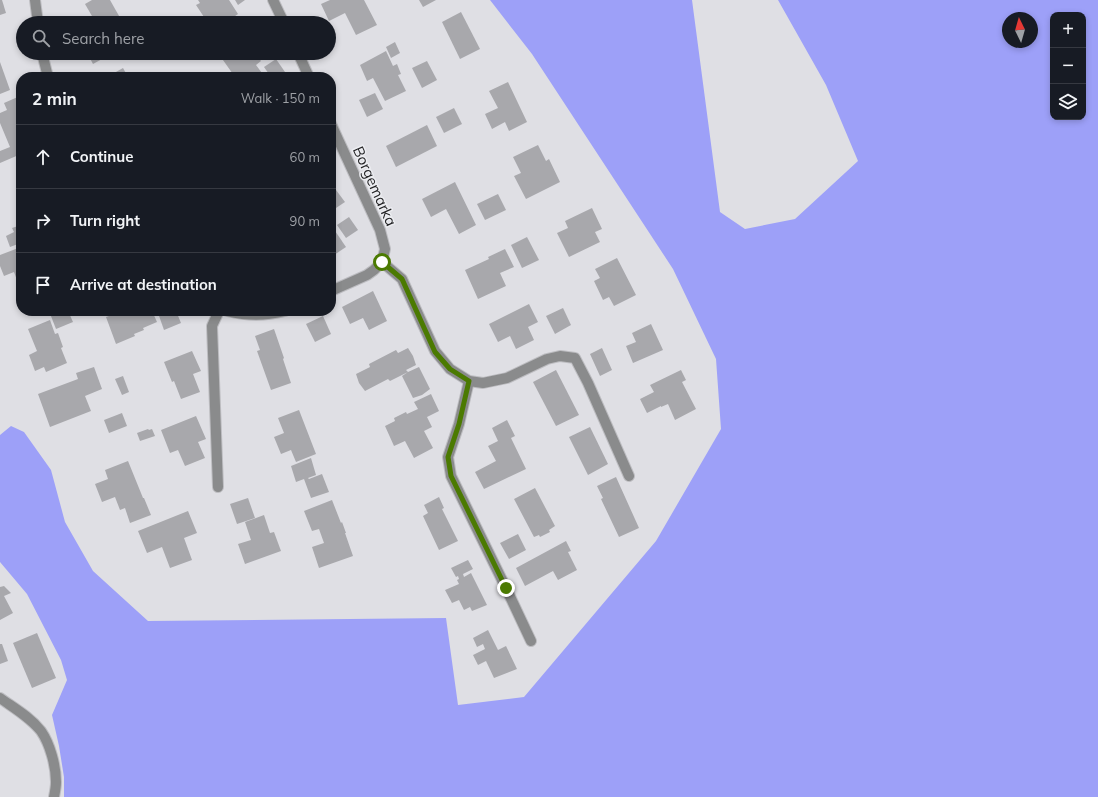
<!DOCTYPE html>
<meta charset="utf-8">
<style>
:root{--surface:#171b24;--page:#242831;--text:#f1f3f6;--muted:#9ea1a6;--line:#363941}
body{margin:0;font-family:Mulish,sans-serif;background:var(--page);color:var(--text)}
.controls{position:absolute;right:12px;top:12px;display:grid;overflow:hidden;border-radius:8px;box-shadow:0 2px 6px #0003}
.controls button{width:36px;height:36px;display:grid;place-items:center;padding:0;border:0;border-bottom:1px solid var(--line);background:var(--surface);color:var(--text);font:20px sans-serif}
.compass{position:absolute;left:1002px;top:12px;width:36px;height:36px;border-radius:50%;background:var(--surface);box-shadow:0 2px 6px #0003;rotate:355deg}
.stop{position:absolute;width:12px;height:12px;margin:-9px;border:3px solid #4b7a01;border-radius:50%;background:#fff}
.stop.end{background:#4b7a01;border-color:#fff;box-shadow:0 1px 4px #0008}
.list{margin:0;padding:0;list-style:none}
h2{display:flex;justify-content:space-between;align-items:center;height:52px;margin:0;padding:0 16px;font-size:17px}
h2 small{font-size:13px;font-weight:400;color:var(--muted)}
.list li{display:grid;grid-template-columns:26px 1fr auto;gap:12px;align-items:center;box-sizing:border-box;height:64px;padding:0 16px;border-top:1px solid var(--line)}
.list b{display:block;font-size:15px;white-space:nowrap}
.list em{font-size:13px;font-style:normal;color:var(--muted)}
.icon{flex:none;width:22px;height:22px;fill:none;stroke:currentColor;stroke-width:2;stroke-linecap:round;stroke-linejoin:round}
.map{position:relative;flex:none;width:1098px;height:797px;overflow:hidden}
.search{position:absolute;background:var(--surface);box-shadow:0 2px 6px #0003;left:16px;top:16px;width:320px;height:44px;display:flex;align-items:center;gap:10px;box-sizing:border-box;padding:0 14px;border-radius:22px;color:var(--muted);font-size:15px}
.panel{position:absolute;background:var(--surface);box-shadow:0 2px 6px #0003;left:16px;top:72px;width:320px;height:244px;border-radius:16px}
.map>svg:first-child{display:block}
.forest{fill:#9da0f8;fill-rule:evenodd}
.building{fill:#a8a8ac}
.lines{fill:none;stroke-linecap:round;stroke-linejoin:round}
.street-casing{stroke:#bdbdc1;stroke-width:12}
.street{stroke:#8a8b8c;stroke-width:10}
.route{stroke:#4b7a01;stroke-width:5}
.labels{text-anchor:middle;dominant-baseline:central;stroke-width:3;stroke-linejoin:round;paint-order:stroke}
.street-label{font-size:15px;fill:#222224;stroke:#ecedf1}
</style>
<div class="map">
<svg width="1098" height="797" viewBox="0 0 1098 797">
<rect width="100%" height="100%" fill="#dfdfe4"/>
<path class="forest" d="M 490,0 L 692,0 L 720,212 L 745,229 L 795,219 L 858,161 L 826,85 L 778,0 L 1098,0 L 1098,797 L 64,797 L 64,777 L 59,746 L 52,715 L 67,680 L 61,660 L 27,594 L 0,562 L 0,435 L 11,426 L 24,432 L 51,470 L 65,522 L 93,571 L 148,621 L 446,618 L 458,705 L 524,697 L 656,541 L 721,429 L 716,359 L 673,269 L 532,54 ZM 1053,15 L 1083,15 L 1083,117 L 1053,117 ZM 1008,18 L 1032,18 L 1032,42 L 1008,42 Z"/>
<g class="building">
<polygon points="0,0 2,0 6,13 0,15"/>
<polygon points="92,0 110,0 123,23 96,23 85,4"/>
<polygon points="198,0 229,0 238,14 225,23 208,23 196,5 200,3"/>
<polygon points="235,0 245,0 238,5"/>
<polygon points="330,0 364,0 377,25 356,35 345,13 329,21 321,4"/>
<polygon points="419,0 436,0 423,7"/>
<polygon points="461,12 480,49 460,59 442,22"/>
<polygon points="395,42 400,53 391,58 386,47"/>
<polygon points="386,51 393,66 397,64 401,74 398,75 406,91 385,101 373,78 367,81 360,65"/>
<polygon points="87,53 113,53 93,64"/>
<polygon points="218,53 255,53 261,61 256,65 265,77 235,77"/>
<polygon points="276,59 285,72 277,77 271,77 264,67"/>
<polygon points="427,61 437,80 422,88 412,68"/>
<polygon points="0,62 10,90 0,94"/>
<polygon points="123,68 128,77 107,77"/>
<polygon points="508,82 527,122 509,131 505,122 492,129 485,114 498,108 489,91"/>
<polygon points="375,93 383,109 367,117 359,100"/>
<polygon points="20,96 21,154 0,163 0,151 10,147 0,123 0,113 7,110 4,103"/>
<polygon points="454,108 462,124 444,133 436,117"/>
<polygon points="427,125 437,146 396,167 386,146"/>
<polygon points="538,145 546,161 549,159 560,182 526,199 514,176 521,173 513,157"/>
<polygon points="21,173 21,188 16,175"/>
<polygon points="455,182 476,225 459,234 446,209 431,217 422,199"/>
<polygon points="336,190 345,202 333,210 331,208 331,193"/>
<polygon points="498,194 506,210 485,220 477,204"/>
<polygon points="592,208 602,229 595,232 600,242 569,257 557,233 568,228 565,221"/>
<polygon points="349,217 358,230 346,238 337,225"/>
<polygon points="21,225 21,245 19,246 18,244 10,247 6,236 14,232 12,228"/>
<polygon points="331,225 346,247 331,257"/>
<polygon points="527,237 539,260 522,268 511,245"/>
<polygon points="21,247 21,291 14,272 4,276 0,266 0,255"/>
<polygon points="505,249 514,267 500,273 506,286 478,299 465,270 489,259 488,257"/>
<polygon points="617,258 636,295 614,306 609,297 603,300 594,281 600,278 595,269"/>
<polygon points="373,291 387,321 369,330 363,318 350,324 342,307"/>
<polygon points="529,304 538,322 528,327 534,340 516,349 510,336 498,342 489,324"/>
<polygon points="563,308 571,325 555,334 546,316"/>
<polygon points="49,311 68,311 73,322 56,329"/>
<polygon points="110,311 152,311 157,322 143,328 144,330 134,334 135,336 116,344 106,317 112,315"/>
<polygon points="164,311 176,311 181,323 164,330 158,313"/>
<polygon points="323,316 331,334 315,342 306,324"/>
<polygon points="50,320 55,334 58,333 63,347 61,348 67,363 46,372 44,367 35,371 29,355 37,351 28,329"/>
<polygon points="651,324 663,350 633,363 626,346 636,342 632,333"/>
<polygon points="274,329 284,358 283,359 291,383 271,390 257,351 260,350 255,336"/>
<polygon points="408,348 413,356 416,365 406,370 408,372 419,367 430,389 422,395 413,398 402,376 408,372 390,381 388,379 365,391 359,383 356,374 370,367 369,364 396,350 398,353"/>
<polygon points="602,348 612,370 600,376 590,354"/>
<polygon points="192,351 201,371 193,374 200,392 181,399 174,381 172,382 164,362"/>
<polygon points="94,367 102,389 85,396 91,411 50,427 38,394 78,379 76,373"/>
<polygon points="556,370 579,415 556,426 533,382"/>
<polygon points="681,370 686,380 682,382 696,409 675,420 668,404 661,407 661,406 647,413 640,399 654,392 650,385"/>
<polygon points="123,376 129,392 122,395 115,379"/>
<polygon points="431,394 439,411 427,417 432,427 424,431 433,448 414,458 405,441 394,446 385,426 395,421 394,418 406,412 407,414 418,409 414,402"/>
<polygon points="299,410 316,454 296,462 291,450 281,454 274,437 284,433 278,418"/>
<polygon points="122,413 127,426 109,433 104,420"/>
<polygon points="196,416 206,439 198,442 205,458 185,466 178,450 170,453 161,430"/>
<polygon points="507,420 515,436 511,438 526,469 484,489 475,472 496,461 488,446 498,441 492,428"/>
<polygon points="590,427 608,464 588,475 569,437"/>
<polygon points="148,429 149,430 152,429 155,436 140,441 137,433"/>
<polygon points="311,458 316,475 308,478 309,479 322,474 329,492 311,498 304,479 296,482 291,466"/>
<polygon points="128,461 143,498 144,498 151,515 130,523 125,508 120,510 115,497 102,502 95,484 108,479 105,470"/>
<polygon points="616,477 639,528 619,537 601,499 603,498 597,486"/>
<polygon points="535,488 555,526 549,530 550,532 540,537 539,535 534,537 514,499"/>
<polygon points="439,497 444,508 442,509 458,541 439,550 423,516 428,513 424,505"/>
<polygon points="248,498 255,518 237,524 230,504"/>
<polygon points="332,500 341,523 342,522 346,533 345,533 353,556 319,568 312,547 324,543 319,529 312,531 304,511"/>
<polygon points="188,511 197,533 184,538 192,560 170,568 162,547 147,553 138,531"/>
<polygon points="264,515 270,533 274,532 281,551 245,564 238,544 251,540 245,522"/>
<polygon points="518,534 526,550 509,559 500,543"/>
<polygon points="566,541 571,551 568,552 577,570 558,580 553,571 525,586 516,568"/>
<polygon points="468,560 473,569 463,574 464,577 471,573 487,605 472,611 470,607 464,610 459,600 452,603 445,590 459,584 457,580 459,579 458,576 456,577 451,568"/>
<polygon points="4,586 11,593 4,596 13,613 0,620 0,587"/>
<polygon points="488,630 498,650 506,646 517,669 494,678 486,661 478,665 473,655 485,649 483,644 477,647 473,638"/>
<polygon points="37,633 56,678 32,688 13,643"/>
<polygon points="0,644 2,644 8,661 0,664"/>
</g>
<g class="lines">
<g class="street-casing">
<g id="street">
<polyline points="35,0 38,23"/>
<polyline points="273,0 284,23"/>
<polyline points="42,53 48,77"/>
<polyline points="298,53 309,77"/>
<polyline points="331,124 380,230 385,249 382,262 374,270 367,275 331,291"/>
<polyline points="382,262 402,279 435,351 450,369 469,381 483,383 507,378 547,359 560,356 575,358 588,383 629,476"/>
<path d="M 227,311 C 249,316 264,316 285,311"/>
<polyline points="469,381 459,424 448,457 451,476 506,588 531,641"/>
<polyline points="218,487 212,326 219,311"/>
<path d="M 0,698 C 14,708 30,717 41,731 C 50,744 56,766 56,782 C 56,787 55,792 54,797"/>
</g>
</g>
<use href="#street" class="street"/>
</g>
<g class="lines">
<polyline class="route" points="382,262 402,279 435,352 450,369 469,381 459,424 448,457 451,476 506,588"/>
</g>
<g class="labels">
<g class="street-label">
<text transform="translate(375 186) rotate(66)">Borgemarka</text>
</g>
</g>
</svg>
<div class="controls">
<button>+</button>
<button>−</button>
<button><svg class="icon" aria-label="layers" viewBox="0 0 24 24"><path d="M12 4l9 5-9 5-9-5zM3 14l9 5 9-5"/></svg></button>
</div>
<svg class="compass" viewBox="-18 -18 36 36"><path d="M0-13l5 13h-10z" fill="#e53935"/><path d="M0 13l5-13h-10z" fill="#9ea1a6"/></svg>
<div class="stop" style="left:382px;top:262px"></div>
<div class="stop end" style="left:506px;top:588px"></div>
<div class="search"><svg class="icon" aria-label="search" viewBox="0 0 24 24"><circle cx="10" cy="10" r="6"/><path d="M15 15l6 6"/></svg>Search here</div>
<section class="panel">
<h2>2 min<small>Walk · 150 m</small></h2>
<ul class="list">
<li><svg class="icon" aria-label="ahead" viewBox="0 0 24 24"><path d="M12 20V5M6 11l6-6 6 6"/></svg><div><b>Continue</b></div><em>60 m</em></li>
<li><svg class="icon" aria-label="right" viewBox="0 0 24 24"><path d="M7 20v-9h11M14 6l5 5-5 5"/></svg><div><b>Turn right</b></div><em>90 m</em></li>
<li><svg class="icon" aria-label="arrive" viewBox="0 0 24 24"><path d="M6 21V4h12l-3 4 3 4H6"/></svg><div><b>Arrive at destination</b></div></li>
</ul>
</section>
</div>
